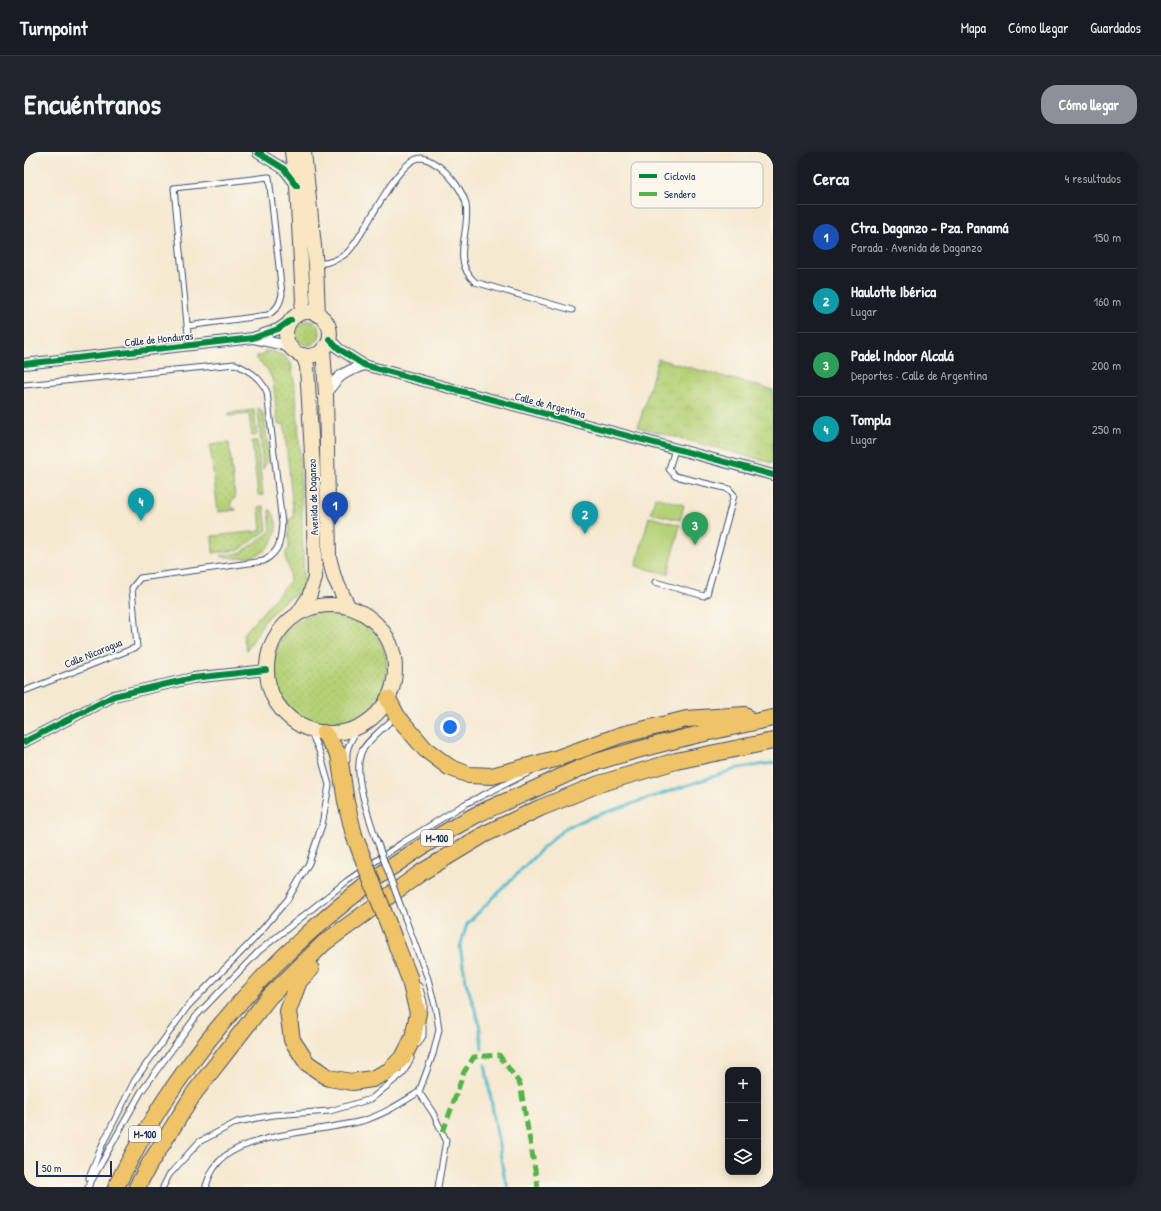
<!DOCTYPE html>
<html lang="es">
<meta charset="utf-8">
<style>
:root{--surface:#171b24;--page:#20242c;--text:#f1f3f6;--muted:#9ea1a6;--line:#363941;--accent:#8c9099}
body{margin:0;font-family:"Patrick Hand",sans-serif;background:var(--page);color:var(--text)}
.controls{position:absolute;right:12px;bottom:12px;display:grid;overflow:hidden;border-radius:8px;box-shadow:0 2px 10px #0003}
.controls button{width:36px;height:36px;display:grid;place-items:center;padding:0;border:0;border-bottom:1px solid var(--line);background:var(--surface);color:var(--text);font:20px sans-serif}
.scale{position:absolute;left:12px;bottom:10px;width:76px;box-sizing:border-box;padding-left:4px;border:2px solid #1b2f5e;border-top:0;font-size:11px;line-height:14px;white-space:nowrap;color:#1b2f5e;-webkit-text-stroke:3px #fbf7ec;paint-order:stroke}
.you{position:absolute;left:426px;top:575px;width:14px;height:14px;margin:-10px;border:3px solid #fff;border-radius:50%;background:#1a73e8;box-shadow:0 0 0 6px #1a73e833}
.badge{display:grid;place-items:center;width:26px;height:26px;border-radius:50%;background:var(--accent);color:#fff;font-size:13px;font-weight:700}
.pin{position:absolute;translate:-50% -33px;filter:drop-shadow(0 1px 2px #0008)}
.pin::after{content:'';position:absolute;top:21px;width:14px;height:12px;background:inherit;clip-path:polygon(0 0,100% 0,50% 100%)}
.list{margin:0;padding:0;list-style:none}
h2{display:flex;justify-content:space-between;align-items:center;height:52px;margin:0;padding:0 16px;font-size:17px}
h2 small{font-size:13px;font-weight:400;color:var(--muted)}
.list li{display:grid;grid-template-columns:26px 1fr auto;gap:12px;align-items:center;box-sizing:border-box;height:64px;padding:0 16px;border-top:1px solid var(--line)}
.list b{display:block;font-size:15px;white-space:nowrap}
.list p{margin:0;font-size:13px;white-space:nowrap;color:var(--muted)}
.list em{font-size:13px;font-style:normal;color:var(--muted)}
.icon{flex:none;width:22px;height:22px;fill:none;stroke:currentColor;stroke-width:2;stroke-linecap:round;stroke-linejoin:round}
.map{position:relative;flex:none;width:749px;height:1035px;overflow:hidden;border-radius:16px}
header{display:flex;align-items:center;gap:24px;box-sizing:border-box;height:56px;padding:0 20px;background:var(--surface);border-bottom:1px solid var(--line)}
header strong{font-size:19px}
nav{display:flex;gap:22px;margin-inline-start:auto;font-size:14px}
.intro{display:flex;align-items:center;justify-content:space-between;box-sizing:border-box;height:96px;padding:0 24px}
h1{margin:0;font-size:28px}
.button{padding:10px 18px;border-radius:16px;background:var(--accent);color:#fff;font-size:14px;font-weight:700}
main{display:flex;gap:24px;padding:0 24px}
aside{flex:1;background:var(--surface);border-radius:16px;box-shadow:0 2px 10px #0003}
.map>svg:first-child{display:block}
.grass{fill:url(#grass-dots);stroke:#68806b}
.park{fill:url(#park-crowns);stroke:#68806b}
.pitch{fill:#b6d278;stroke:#68806b}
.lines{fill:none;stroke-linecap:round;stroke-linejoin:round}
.stream{stroke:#4db7ca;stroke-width:3}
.service-casing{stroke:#3c4b6f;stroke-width:7}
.minor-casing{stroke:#3c4b6f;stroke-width:12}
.secondary-casing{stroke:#3c4b6f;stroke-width:16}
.trunk-casing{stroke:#3c4b6f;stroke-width:18}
.service{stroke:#fff;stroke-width:5}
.minor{stroke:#fff;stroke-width:10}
.secondary{stroke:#f9e7c3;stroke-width:14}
.trunk{stroke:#efc469;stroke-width:16}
.service-bridge-casing{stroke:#3c4b6f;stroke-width:7;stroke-linecap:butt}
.trunk-bridge-casing{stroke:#3c4b6f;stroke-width:18;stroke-linecap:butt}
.service-bridge{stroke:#fff;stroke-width:5}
.trunk-bridge{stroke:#efc469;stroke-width:16}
.quiet{stroke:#55b248;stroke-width:5;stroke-dasharray:10 5;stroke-linecap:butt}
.cycleway-casing{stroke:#fbf7ec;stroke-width:8}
.cycleway{stroke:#00873e;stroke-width:6}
.labels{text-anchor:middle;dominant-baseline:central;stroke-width:3;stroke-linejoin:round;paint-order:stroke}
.shield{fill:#fbf7ec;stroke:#5e6b89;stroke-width:1}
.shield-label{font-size:10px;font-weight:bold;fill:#1b2f5e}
.street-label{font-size:11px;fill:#1b2f5e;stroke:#fbf7ec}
.key{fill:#fbf7ec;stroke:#b8bbc1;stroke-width:1}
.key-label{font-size:11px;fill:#1b2f5e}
</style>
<header>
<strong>Turnpoint</strong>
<nav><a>Mapa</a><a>Cómo llegar</a><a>Guardados</a></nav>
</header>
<div class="intro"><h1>Encuéntranos</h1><a class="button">Cómo llegar</a></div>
<main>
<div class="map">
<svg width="749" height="1035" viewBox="0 0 749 1035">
<defs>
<pattern id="grass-dots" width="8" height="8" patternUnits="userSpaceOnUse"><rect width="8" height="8" fill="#b6d278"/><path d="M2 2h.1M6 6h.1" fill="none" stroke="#9cb56a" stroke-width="1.8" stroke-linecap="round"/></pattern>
<pattern id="park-crowns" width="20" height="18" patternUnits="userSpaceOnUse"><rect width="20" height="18" fill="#b6d278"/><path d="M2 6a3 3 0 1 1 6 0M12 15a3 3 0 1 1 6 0" fill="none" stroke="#9cb56a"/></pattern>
</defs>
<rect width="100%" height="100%" fill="#fbf7ec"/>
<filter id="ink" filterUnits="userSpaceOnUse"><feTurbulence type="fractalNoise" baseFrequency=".025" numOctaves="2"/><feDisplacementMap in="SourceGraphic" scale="8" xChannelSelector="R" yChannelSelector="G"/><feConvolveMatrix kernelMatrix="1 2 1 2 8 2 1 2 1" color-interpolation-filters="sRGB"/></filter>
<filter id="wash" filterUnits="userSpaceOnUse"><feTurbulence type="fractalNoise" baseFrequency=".012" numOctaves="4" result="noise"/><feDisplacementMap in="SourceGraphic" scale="16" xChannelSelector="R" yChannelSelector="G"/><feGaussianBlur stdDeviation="0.9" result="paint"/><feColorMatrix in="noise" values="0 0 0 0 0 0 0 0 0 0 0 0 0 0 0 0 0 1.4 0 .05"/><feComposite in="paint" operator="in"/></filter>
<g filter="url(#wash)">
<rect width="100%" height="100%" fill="#f5e9d1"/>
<g class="grass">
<circle cx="284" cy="181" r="12"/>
<polygon points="240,199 251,200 260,204 267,211 272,243 276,298 280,437 258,451 242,467 223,498 219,483 266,429 265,417 262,408 262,400 265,396 264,367 270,366 260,272 254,272 249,229 244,218 232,207 232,204 240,203"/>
<polygon points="234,256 237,258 240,263 245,305 239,317"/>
<polygon points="230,258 233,283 228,284 225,262 205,264 205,261"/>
<polygon points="228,289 233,289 239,343 234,343"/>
<polygon points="205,291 211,346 207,349 207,352 208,356 212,357 212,358 194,360 186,293"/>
<polygon points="240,354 243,378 215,398 189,401 188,384 237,379 235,355"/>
<path d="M 245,358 L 247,358 C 249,362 251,366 252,370 C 253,376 252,383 249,388 C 239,408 215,408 196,404 L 217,401 L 247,379 Z"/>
<circle cx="306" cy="516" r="57"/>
</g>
<polygon class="park" points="634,207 749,238 749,311 614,275"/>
<g class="pitch">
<polygon points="631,345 660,353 656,368 627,361"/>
<polygon points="625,365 656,373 644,422 612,414"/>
</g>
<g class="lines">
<g class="stream">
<polyline points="458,897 455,870 442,830 436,795 443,772 527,688 543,675 568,665 715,616 749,611"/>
<polyline points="461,912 480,1023 484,1035"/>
</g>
</g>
</g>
<g filter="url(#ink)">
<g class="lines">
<g class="service-casing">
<g id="service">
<path d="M 294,112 C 305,111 315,108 324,100 C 342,82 372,7 397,6 C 404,6 411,12 416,15 C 426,23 439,39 442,52 C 447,81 426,107 451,130 L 548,158"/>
<path d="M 163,174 L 244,163 C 253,157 256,152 258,142 L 245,25 L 150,36 L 165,193"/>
<path d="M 0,233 L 211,212 C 226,219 236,225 243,240 L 258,372 C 256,390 257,398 240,409 L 116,426 L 108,436 L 113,495 L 0,539"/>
<polyline points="631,430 680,444 683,442 710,343 705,337 651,324 645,317 651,297"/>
<path d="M 323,608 C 321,596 329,585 335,575"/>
<path d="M 351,684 C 344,662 329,623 337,601 C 342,589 362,574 371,565"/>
<polyline points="381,766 404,827 412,858 415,878 409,902 395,940 409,961 422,988 414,1035"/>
<polyline points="395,834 400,850 400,857"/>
<polyline points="394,892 399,884 399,873"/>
<polyline points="65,1026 79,991 111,928 164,854 230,787 264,747 285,711 298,673 305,633 296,601 286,578"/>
<polyline points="64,1035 117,940 173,863 235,799 323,729 378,691 441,652 504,621"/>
<polyline points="139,1035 145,1023 175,990 213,970 249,963 306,959 347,947 379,921 387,906"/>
<path d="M 183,1035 L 182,1034 C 185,1023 191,1012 201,1004 C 232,981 299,979 338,969 C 359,963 377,951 395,940"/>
</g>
</g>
<g class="minor-casing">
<g id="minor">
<polyline points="237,0 234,1 260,17 273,34"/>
<polyline points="229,186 259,193 270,198"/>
<polyline points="305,187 315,197 340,213 749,323"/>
<polyline points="0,212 229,186 254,177 267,168"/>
<path d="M 302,242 C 313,224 320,220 340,213"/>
<polyline points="0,590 90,544 169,526 242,518"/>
</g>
</g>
<g class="secondary-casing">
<g id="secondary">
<polyline points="268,0 273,34 279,149 277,161"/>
<polyline points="280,0 292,113 294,163"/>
<circle cx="284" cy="182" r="22"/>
<polyline points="299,197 302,242 305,405 310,425 324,454"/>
<circle cx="307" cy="517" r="64"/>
<polyline points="275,460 285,445 291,426 289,319 283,214 279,203"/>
</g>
</g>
<g class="trunk-casing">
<g id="trunk">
<polyline points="364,547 373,564 401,597 425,615 445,623 468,624 531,607 597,583 663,567 721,563"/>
<polyline points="300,581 315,603 322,650 330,683"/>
<polyline points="287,817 275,829 264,859 268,888 283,911 305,926 328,930 348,927 365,919 380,904 389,886 394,861 385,825 370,787"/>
<path d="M 92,1035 C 110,999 130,962 154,929 C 230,820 332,728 450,664 C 467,655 486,648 504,640 C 525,631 547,619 569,611 C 628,592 689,579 749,566"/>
<polyline points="113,1035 126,1011 171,940 245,845 300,791 398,720 461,682 516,656 575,632 652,609 749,589"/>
</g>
</g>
<use href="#service" class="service"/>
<use href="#minor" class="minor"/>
<use href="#secondary" class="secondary"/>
<use href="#trunk" class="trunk"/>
<g class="service-bridge-casing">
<polyline id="service-bridge" points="351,684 381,766"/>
</g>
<g class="trunk-bridge-casing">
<polyline id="trunk-bridge" points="330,683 370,787"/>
</g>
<use href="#service-bridge" class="service-bridge"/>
<use href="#trunk-bridge" class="trunk-bridge"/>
<polyline class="quiet" points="419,980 440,920 450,905 475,903 496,932 514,1035"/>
<g class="cycleway-casing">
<g id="cycleway">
<polyline points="237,0 234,1 260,17 273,34"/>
<polyline points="305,187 315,197 340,213 749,323"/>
<polyline points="0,212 229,186 254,177 267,168"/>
<polyline points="0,590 90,544 169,526 242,518"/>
</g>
</g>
<use href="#cycleway" class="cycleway"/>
</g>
</g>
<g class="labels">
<g class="shield">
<rect x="397" y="678" width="32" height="16" rx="3"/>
<rect x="105" y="974" width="32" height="16" rx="3"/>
</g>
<g class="shield-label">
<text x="413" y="686">M-100</text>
<text x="121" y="982">M-100</text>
</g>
<g class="street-label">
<text transform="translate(135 187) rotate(-6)">Calle de Honduras</text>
<text transform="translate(526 253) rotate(15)">Calle de Argentina</text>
<text transform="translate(289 345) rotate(-92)">Avenida de Daganzo</text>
<text transform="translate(69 501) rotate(-22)">Calle Nicaragua</text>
</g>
</g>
<rect x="607" y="10" width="132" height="46" rx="6" class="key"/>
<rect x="615" y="22" width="18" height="4" fill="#00873e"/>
<rect x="615" y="40" width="18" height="4" fill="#55b248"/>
<g class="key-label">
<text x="640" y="28">Ciclovía</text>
<text x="640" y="46">Sendero</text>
</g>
</svg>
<div class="controls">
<button>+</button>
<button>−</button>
<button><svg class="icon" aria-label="layers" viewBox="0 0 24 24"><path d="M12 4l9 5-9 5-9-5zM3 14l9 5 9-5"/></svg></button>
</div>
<div class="scale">50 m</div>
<div class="you"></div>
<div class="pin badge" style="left:311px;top:373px;background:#1a4fb4">1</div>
<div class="pin badge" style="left:561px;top:382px;background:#0f9aa8">2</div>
<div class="pin badge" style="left:671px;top:393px;background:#2e9e5b">3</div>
<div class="pin badge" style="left:117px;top:369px;background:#0f9aa8">4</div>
</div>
<aside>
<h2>Cerca<small>4 resultados</small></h2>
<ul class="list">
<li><span class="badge" style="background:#1a4fb4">1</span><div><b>Ctra. Daganzo - Pza. Panamá</b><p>Parada · Avenida de Daganzo</p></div><em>150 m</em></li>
<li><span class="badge" style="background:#0f9aa8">2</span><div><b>Haulotte Ibérica</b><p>Lugar</p></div><em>160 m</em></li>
<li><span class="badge" style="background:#2e9e5b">3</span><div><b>Padel Indoor Alcalá</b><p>Deportes · Calle de Argentina</p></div><em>200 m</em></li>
<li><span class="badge" style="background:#0f9aa8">4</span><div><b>Tompla</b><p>Lugar</p></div><em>250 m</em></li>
</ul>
</aside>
</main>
